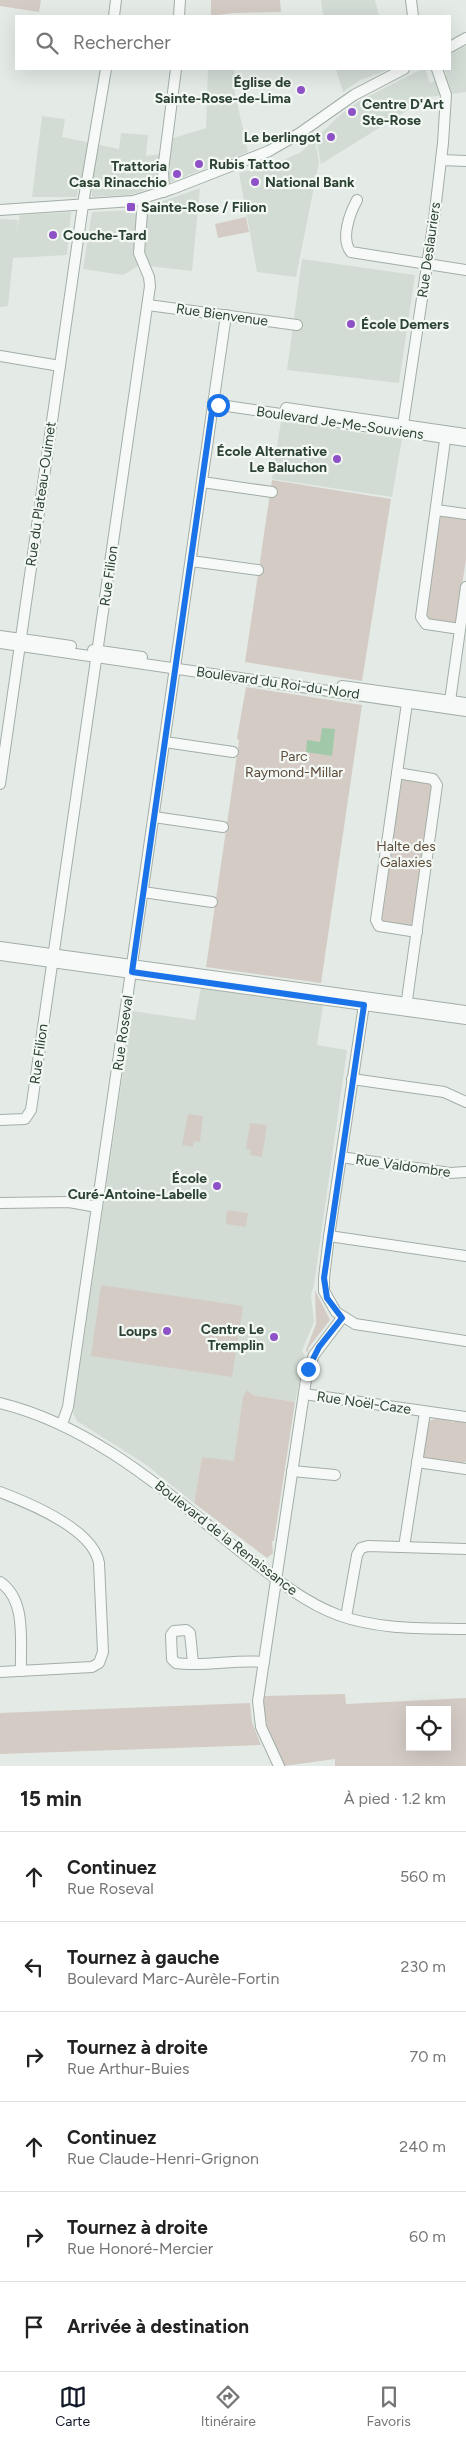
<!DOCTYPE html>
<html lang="fr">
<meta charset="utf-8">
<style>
:root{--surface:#fff;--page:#f2f2f2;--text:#222;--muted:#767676;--line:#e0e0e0;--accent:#111827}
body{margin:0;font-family:Figtree,sans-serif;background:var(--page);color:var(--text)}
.controls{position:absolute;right:15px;bottom:15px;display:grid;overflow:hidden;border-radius:0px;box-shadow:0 5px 20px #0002}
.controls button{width:45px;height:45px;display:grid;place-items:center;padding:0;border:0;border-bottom:1px solid var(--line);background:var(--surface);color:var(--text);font:25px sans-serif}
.stop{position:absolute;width:15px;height:15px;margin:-11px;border:4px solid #1a73e8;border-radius:50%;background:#fff}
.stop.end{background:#1a73e8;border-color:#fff;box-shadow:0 1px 5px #0008}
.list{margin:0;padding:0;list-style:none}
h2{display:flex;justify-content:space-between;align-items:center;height:65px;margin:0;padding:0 20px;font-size:21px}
h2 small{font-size:16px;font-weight:400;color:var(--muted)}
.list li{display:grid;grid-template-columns:32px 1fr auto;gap:15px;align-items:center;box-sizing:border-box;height:90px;padding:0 20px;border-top:1px solid var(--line)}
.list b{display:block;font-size:19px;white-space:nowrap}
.list p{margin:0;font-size:16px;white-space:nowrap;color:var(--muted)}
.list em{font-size:16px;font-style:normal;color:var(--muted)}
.icon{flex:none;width:28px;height:28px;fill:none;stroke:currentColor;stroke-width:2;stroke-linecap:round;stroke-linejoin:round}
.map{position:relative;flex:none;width:466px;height:1766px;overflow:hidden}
.search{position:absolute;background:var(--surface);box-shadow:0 5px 20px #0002;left:15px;right:15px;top:15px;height:55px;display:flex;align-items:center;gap:12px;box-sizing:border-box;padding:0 18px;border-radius:0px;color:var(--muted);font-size:19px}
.sheet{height:605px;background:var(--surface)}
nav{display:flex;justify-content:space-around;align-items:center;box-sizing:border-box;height:70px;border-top:1px solid var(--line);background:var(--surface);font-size:14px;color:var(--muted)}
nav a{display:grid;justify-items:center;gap:2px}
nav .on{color:var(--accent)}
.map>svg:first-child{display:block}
.built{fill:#d2dcd5}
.green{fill:#d4cbc5;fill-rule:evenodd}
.water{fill:#a1c8a9}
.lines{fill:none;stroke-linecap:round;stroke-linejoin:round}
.minor-casing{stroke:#a2aea6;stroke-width:12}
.minor{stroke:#f6f9f7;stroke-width:10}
.route{stroke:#1a73e8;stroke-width:6}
.poi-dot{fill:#8f52c6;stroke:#f3f8f4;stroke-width:2}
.labels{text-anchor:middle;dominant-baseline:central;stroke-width:4.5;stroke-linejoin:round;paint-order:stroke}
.poi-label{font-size:14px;font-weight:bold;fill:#2c4233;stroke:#f3f8f4;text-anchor:end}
.street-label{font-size:14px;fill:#2c4233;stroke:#f3f8f4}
.park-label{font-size:14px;fill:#5d4b3a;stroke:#f3f8f4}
</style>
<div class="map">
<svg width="466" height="1766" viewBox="0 0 466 1766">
<rect width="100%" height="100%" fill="#e4ebe6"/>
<g class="built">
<polygon points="321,0 375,0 379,16 323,16"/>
<polygon points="466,46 466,92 429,97 321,164 316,138 341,114 359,101 418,71 425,69 430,83 447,75 444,69 450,69 450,54"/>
<polygon points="208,69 234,69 234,89 248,152 168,183 159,172 156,187 129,195 92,197 92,189 78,188 77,197 32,197 42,116 65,119 62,137 119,149 121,133 148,135 146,156 168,153 170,139 206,128"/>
<polygon points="336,69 390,69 360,80 343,92"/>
<polygon points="315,139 319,162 296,277 257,272 239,173 286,159 301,152"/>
<polygon points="200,188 192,271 140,265 123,275 83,269 92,212 132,210 135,214 151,215 152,205"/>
<polygon points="71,212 67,255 13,258 8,306 0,307 0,219 18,220 16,234 20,215"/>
<polygon points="302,259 415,275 399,383 287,370"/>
<polygon points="281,421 402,439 392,497 272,479"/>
<polygon points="201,987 323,1005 317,1045 347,1050 314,1285 311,1295 314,1322 302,1351 305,1356 295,1402 253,1395 247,1391 234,1462 202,1457 194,1503 145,1464 77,1421 73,1413 132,1011 195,1020"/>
</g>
<g class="green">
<polygon points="0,0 41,0 39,12 0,6"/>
<polygon points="211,0 280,0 281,12 233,13 211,16"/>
<polygon points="246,217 249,232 218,238 215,224"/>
<polygon points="272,480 391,499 362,681 245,662"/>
<polygon points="441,516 455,517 455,519 457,517 466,518 466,559 457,619 453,624 429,620 425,615"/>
<polygon points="246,687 362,705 321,983 206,967 239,741 237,738"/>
<polygon points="404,779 429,783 432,785 413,924 409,926 384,922 381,918 399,790 401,790 401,782"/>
<polygon points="188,1114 203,1116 200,1142 194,1141 193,1147 182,1145"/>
<polygon points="250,1123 267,1125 262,1157 250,1155 251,1150 246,1149"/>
<polygon points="227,1210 248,1213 246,1227 226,1224"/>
<polygon points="101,1285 243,1306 232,1377 91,1356"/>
<polygon points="315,1290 330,1320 309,1347 307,1353 306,1350 316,1324"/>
<polygon points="247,1390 253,1395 295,1402 274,1541 272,1541 273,1553 267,1558 194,1503 202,1457 234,1461 243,1397"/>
<polygon points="437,1418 452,1420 452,1423 454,1421 466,1422 466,1461 463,1464 425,1458 423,1455 429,1421"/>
<path d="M 345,1694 L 346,1704 L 466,1698 L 466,1766 L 335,1766 L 335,1759 L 284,1766 L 267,1726 L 262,1696 ZM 410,1710 L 447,1710 L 447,1747 L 410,1747 Z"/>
<polygon points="250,1703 252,1722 261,1745 0,1754 0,1713"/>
</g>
<polygon class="water" points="322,728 335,729 332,756 306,752 307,740 320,742"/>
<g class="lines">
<g class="minor-casing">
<g id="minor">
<polyline points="411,0 413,16"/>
<polyline points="114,16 116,0"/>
<polyline points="179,16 180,0"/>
<polyline points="450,47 466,38"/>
<polyline points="441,160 466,161"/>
<polyline points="164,192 163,170 176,69"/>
<path d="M 357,200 C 350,213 340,239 351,252 L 466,270"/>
<polyline points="0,210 133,201 172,189 269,151 300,133 354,95 404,69"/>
<polyline points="148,305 297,325"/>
<polyline points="0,356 60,366"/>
<polyline points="213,404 466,441"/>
<polyline points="286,408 466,434"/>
<polyline points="402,431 434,219 443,143 446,95 437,69"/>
<polyline points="446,433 421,617 426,624 460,629"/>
<polyline points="202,482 272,492"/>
<polyline points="436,510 466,514"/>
<polyline points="191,561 258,570"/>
<polyline points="0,636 71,646"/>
<polyline points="0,643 466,711"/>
<polyline points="93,650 142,657"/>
<polyline points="342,686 466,703"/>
<polyline points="408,696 376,920 379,926 417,932"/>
<polyline points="449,708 466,587"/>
<polyline points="165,742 233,752"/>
<polyline points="397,773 433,779 437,785 406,1007"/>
<polyline points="0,784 84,198 106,69"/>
<polyline points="154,817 223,827"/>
<polyline points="143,892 212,902"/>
<polyline points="0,947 466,1011"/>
<polyline points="0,955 466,1019"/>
<polyline points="365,998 329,1236 324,1278 324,1291 336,1312 355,1324 466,1341"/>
<polyline points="352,1079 444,1092 466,1102"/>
<polyline points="0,1120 25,1119 31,1110 150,286 149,277 139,253 143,199"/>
<polyline points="341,1157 450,1173 466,1172"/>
<polyline points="0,1203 69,1202 97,1207"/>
<polyline points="329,1236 466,1256"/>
<polyline points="304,1394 466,1417"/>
<path d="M 0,1403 C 94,1426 166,1492 240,1551 C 271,1575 301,1601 338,1615 C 380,1630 423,1628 466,1629"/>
<polyline points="62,1424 68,1407 226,315"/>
<polyline points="417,1462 466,1469"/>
<polyline points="292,1471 335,1475"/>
<path d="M 0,1492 C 29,1503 93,1529 99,1563 L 103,1652 L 99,1663 L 92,1667 L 0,1672"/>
<polyline points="404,1547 425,1412"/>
<path d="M 0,1582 C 27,1600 20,1642 21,1671"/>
<polyline points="346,1617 357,1555 361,1548 368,1546 466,1549"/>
<path d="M 193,1663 L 190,1633 L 186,1630 L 174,1631 L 171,1635 L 172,1659 L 176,1663 C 205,1667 235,1659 264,1662"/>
<polyline points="279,1766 261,1727 258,1701 307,1373 314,1355 342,1318"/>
</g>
</g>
<use href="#minor" class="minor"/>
</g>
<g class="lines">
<polyline class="route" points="218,405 213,404 132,972 364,1005 324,1278 327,1298 342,1318 319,1347 308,1369"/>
</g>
<g class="poi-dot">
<circle cx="301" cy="90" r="5"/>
<circle cx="352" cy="112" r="5"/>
<circle cx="331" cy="137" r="5"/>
<circle cx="199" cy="164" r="5"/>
<circle cx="177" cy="174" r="5"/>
<circle cx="255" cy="182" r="5"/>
<rect x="126" y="202" width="10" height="10" rx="2.5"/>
<circle cx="53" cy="235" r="5"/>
<circle cx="351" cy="324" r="5"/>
<circle cx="337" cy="459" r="5"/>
<circle cx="217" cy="1186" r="5"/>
<circle cx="167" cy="1331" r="5"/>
<circle cx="274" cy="1337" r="5"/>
</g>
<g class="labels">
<g class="poi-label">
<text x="291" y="82">Église de<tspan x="291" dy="16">Sainte-Rose-de-Lima</tspan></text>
<text x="362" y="104" text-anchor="start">Centre D'Art<tspan x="362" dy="16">Ste-Rose</tspan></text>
<text x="321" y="137">Le berlingot</text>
<text x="209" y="164" text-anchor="start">Rubis Tattoo</text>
<text x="167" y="166">Trattoria<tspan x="167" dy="16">Casa Rinacchio</tspan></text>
<text x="265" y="182" text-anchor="start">National Bank</text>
<text x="141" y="207" text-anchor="start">Sainte-Rose / Filion</text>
<text x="63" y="235" text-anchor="start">Couche-Tard</text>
<text x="361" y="324" text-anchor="start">École Demers</text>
<text x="327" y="451">École Alternative<tspan x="327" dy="16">Le Baluchon</tspan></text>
<text x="207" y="1178">École<tspan x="207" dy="16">Curé-Antoine-Labelle</tspan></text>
<text x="264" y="1329">Centre Le<tspan x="264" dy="16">Tremplin</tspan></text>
<text x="157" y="1331">Loups</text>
</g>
<g class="street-label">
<text transform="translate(429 250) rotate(-82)">Rue Deslauriers</text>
<text transform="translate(222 315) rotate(8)">Rue Bienvenue</text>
<text transform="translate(340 423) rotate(8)">Boulevard Je-Me-Souviens</text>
<text transform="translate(41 494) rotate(-82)">Rue du Plateau-Ouimet</text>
<text transform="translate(109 576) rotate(-82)">Rue Filion</text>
<text transform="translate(278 683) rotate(8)">Boulevard du Roi-du-Nord</text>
<text transform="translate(123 1033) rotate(-82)">Rue Roseval</text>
<text transform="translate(39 1054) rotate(-82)">Rue Filion</text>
<text transform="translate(403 1166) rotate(8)">Rue Valdombre</text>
<text transform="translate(364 1403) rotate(8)">Rue Noël-Caze</text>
<text transform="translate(226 1538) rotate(38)">Boulevard de la Renaissance</text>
</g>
<g class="park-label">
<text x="294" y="756">Parc<tspan x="294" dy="16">Raymond-Millar</tspan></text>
<text x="406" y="846">Halte des<tspan x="406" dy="16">Galaxies</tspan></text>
</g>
</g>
</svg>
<div class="controls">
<button><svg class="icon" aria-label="locate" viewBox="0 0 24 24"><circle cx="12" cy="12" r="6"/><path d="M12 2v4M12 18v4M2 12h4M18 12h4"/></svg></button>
</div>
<div class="stop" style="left:218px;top:405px"></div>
<div class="stop end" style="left:308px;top:1369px"></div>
<div class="search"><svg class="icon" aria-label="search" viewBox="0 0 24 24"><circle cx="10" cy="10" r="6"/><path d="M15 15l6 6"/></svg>Rechercher</div>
</div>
<section class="sheet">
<h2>15 min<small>À pied · 1.2 km</small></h2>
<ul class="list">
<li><svg class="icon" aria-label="ahead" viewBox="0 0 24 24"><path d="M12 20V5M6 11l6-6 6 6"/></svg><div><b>Continuez</b><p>Rue Roseval</p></div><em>560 m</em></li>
<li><svg class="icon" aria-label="left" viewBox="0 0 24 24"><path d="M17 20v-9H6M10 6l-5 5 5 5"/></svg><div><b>Tournez à gauche</b><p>Boulevard Marc-Aurèle-Fortin</p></div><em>230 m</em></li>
<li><svg class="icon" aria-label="right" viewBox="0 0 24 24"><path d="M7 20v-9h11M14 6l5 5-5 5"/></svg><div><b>Tournez à droite</b><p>Rue Arthur-Buies</p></div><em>70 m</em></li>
<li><svg class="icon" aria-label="ahead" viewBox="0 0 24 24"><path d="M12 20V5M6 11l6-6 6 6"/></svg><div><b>Continuez</b><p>Rue Claude-Henri-Grignon</p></div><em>240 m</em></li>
<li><svg class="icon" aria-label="right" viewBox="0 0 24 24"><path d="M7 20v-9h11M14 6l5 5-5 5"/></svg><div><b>Tournez à droite</b><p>Rue Honoré-Mercier</p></div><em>60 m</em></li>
<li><svg class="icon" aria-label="arrive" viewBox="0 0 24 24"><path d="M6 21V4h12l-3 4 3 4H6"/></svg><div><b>Arrivée à destination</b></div></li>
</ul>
</section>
<nav>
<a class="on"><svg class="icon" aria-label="map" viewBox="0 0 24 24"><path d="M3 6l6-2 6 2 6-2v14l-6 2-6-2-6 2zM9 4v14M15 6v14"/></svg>Carte</a>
<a><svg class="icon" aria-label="directions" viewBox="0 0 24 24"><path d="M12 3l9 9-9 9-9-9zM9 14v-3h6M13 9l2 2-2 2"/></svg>Itinéraire</a>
<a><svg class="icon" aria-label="saved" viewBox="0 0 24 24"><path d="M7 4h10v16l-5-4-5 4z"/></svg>Favoris</a>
</nav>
